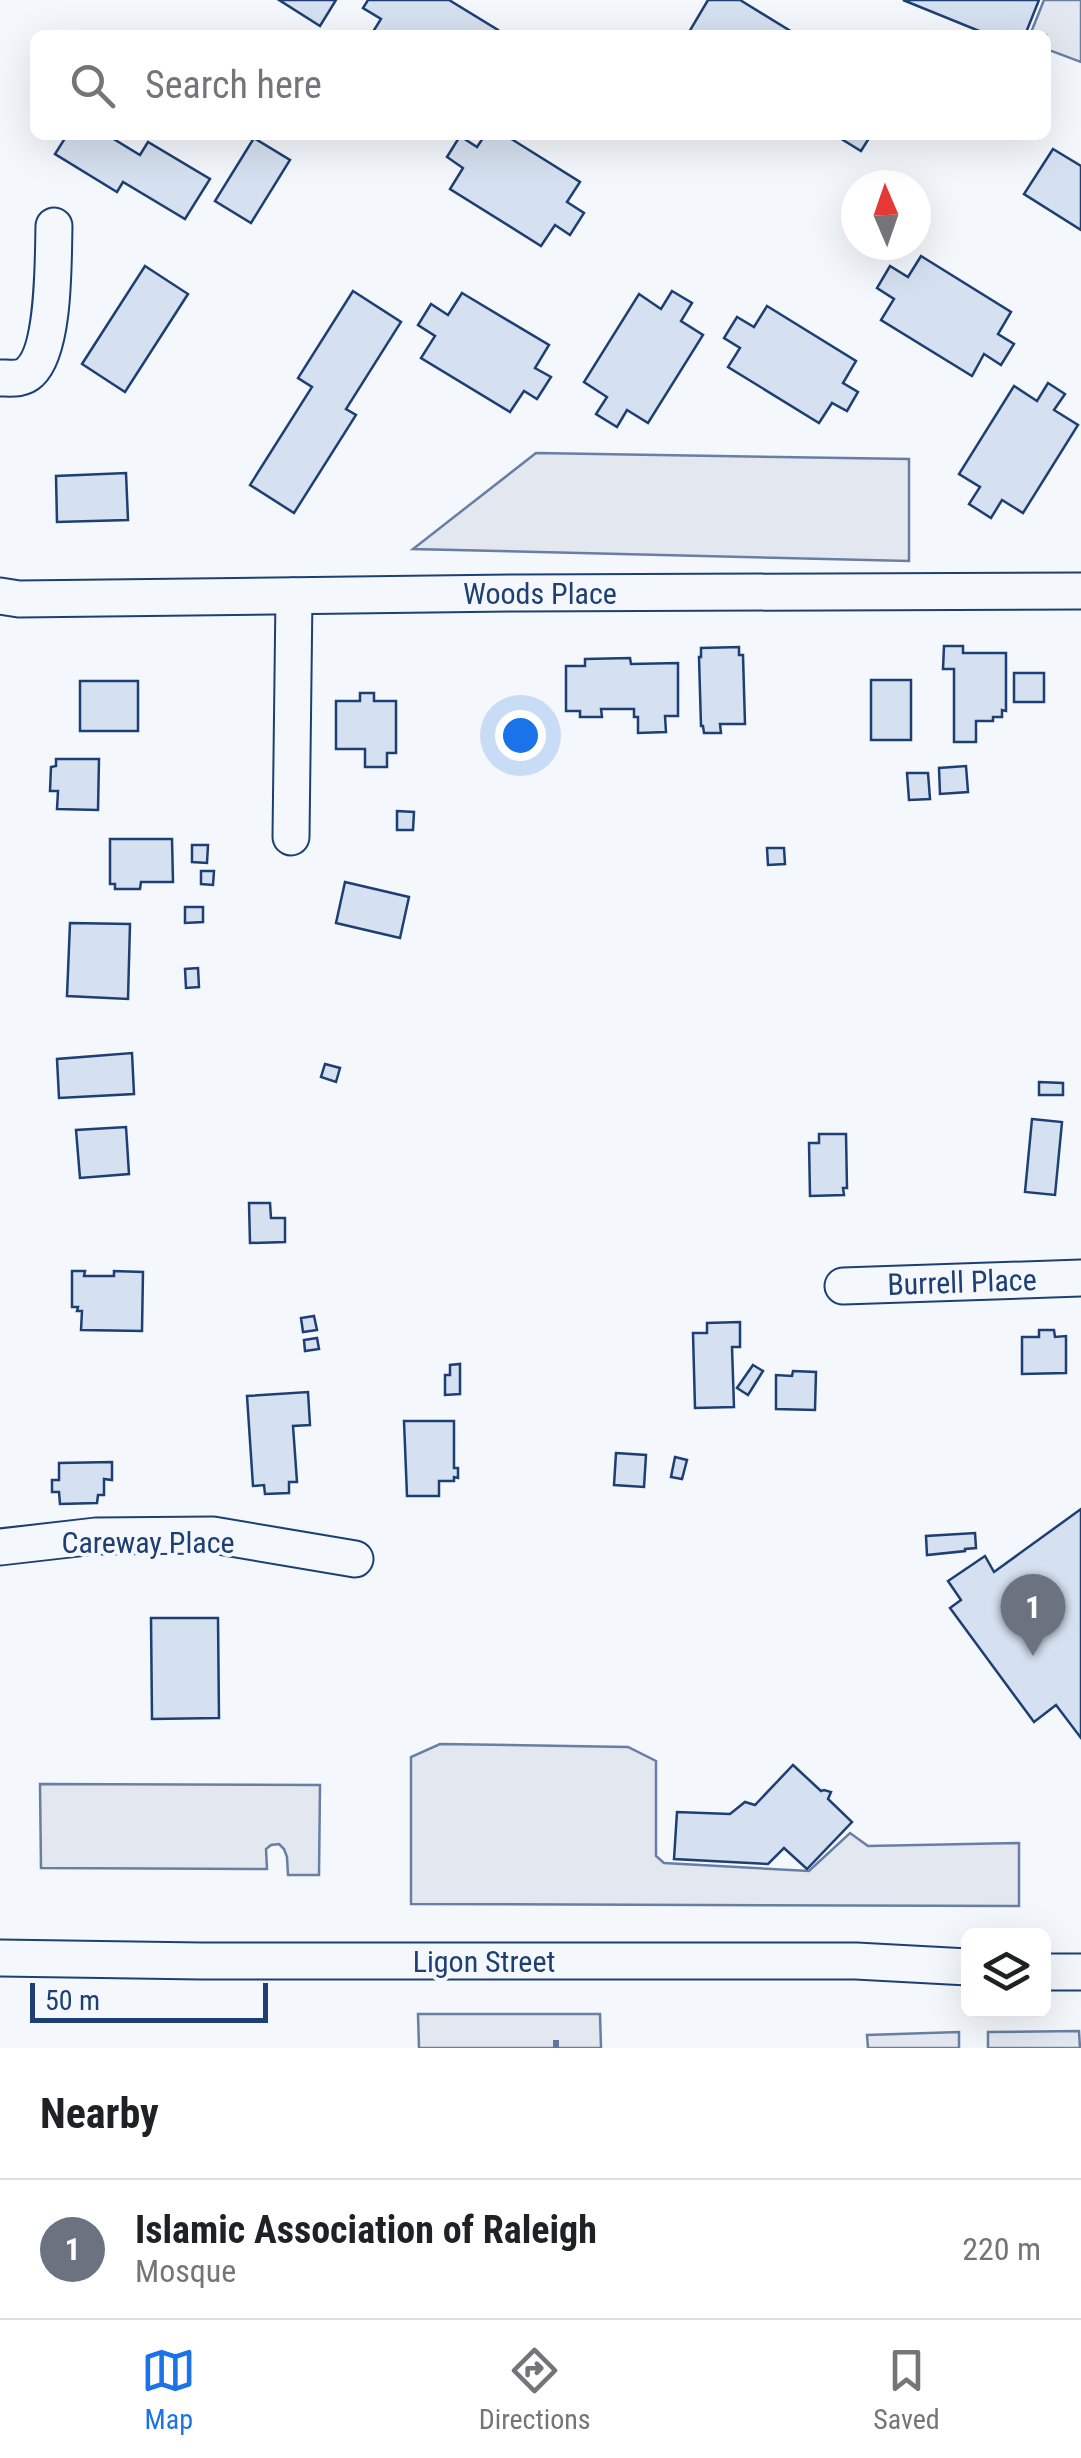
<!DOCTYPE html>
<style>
:root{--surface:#fff;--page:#f2f2f2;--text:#202124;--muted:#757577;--line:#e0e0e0;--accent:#1a73e8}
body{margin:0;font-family:"Roboto Condensed",sans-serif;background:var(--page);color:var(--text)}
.controls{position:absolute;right:30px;bottom:30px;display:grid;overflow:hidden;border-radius:15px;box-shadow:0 10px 40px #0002}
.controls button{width:90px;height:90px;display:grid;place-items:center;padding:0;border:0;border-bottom:2px solid var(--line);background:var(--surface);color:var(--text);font:50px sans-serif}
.compass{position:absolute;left:841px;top:170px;width:90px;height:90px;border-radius:50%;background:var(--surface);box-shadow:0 10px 40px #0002;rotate:358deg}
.scale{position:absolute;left:30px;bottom:25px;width:238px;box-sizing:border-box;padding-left:10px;border:5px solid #1d3f73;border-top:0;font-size:28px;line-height:35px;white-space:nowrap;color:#1d3f73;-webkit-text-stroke:8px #f4f7fb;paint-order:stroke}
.you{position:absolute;left:520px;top:735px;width:35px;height:35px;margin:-25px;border:8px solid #fff;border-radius:50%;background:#1a73e8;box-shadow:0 0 0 15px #1a73e833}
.badge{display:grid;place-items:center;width:65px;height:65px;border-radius:50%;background:var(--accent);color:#fff;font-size:32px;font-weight:700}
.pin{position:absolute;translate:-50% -82px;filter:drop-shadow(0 2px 5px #0008)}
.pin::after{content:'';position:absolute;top:52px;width:35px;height:30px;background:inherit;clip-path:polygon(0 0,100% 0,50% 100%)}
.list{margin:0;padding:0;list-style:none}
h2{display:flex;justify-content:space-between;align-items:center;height:130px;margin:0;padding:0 40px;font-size:42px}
h2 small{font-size:32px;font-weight:400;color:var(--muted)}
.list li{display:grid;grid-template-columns:65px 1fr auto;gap:30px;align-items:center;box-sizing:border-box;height:140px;padding:0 40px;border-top:2px solid var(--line)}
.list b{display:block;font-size:38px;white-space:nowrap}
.list p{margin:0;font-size:32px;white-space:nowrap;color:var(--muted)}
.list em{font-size:32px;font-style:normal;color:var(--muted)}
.icon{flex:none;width:55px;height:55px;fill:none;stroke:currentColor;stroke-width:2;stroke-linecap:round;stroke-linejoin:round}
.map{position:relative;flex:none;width:1081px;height:2048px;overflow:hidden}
.search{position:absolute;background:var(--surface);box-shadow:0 10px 40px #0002;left:30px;right:30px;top:30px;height:110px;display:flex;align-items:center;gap:25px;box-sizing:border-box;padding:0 35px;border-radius:15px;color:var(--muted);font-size:38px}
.sheet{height:270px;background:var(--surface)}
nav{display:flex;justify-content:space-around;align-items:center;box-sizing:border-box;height:140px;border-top:2px solid var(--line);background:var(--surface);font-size:28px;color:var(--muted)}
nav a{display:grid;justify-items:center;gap:5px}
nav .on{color:var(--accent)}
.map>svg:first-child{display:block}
.parking{fill:#e3e8f0;stroke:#687fa3;stroke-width:2.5}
.building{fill:#d5e0f0;stroke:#1d3f73;stroke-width:2.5}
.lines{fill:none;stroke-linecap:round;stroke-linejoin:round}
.minor-casing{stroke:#1d3f73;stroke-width:39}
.path{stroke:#5e769c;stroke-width:6;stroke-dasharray:8 5;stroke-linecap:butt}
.minor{stroke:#f4f7fb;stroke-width:35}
.labels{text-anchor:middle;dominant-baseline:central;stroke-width:8;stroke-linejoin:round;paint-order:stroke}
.street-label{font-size:30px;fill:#1d3f73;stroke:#f4f7fb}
</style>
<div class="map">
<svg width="1081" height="2048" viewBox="0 0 1081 2048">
<rect width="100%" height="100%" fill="#f4f7fb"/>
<g class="parking">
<polygon points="1044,0 1081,0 1081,62 1046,49 1046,35 1030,35"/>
<polygon points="536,453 909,459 909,561 413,549"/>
<polygon points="440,1744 628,1747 656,1761 656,1856 664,1863 809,1871 850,1833 868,1846 1019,1843 1019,1906 411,1904 411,1757"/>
<polygon points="40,1784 320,1785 319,1875 288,1875 287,1857 284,1849 279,1844 271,1845 266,1849 267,1869 41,1868"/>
<polygon points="418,2014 600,2014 601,2048 419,2048"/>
<polygon points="1079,2031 1080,2048 988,2048 988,2032"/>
<polygon points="959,2032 959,2048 868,2048 867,2035"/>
</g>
<g class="building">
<polygon points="279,0 336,0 320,26"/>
<polygon points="368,0 449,0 498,30 495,35 371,35 381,19 363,8"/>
<polygon points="708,0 740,0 797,35 694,35 689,32"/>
<polygon points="903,0 1039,0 1025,35 989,35"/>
<polygon points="67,135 107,135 140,155 148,142 210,179 185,219 123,182 117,192 55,154"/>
<polygon points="485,135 505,135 580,182 567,202 584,213 570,235 555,225 541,246 450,189 463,168 447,157 460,136 477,147"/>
<polygon points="835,135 871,135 861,151"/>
<polygon points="254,138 290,160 251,223 215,201"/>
<polygon points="1053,149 1081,166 1081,230 1024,194"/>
<polygon points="921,256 1011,312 998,334 1014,344 1001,365 984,354 972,376 881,320 894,299 877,288 890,266 908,277"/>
<polygon points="145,266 188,294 125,392 82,364"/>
<polygon points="353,291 401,322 346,409 356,415 294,513 250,485 312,387 298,378"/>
<polygon points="672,291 692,303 681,321 703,335 648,423 627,410 617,427 596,414 607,397 584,382 639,294 661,309"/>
<polygon points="462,293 549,345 535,368 551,377 537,399 524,391 510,412 421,358 435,336 418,325 431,304 448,315"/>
<polygon points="767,306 856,361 843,383 858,392 847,411 832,403 819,423 728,367 740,348 724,338 737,317 754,327"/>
<polygon points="1048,383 1065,394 1054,410 1078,425 1023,513 1002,500 991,518 969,504 980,487 959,474 1014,386 1037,401"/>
<polygon points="126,473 128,520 57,522 56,476"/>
<polygon points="944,646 963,646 963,653 1006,653 1006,711 1002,710 1002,717 993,717 993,721 976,721 976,742 954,742 954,669 943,669"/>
<polygon points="739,647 739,655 743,655 745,724 720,724 721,733 704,733 703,726 701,726 699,657 701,657 701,648"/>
<polygon points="630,658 631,664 678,663 678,716 665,716 666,732 638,733 638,717 634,717 634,709 601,709 602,717 580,717 580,711 566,711 566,666 585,666 585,659"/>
<rect x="1014" y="673" width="30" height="29"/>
<rect x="871" y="680" width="40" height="60"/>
<rect x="80" y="681" width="58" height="50"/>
<polygon points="360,693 374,693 374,701 396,701 396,753 387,753 387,767 365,767 365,749 336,749 336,701 360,701"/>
<polygon points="56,759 99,759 98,810 57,809 58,791 50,791 51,767 56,766"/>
<polygon points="966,766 968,792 940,794 939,768"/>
<polygon points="907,773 928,773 930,799 909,800"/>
<polygon points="397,811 414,812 413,830 397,830"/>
<polygon points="110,839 172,839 173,882 141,882 140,889 115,889 115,884 110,884"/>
<polygon points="192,845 208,845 207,863 192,862"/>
<polygon points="767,848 784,848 785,864 768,865"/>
<polygon points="201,871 214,871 213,885 201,884"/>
<polygon points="345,882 409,897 400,938 336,923"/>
<polygon points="185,907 203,907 203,922 185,923"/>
<polygon points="70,923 130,924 128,999 67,996"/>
<polygon points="198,968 199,987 186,988 185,969"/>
<polygon points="132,1053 134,1094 59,1098 57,1059"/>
<polygon points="325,1064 340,1068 336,1082 321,1077"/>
<polygon points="1039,1082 1063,1083 1063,1095 1039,1095"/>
<polygon points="1032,1119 1062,1122 1055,1195 1025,1192"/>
<polygon points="126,1127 129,1174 80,1178 76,1130"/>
<polygon points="819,1134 846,1134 847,1188 843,1188 844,1195 810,1196 809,1143 819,1143"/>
<polygon points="249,1203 270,1203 271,1218 285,1218 285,1242 250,1243"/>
<polygon points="72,1271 85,1271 84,1276 114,1276 114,1271 143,1272 142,1331 81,1330 82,1311 77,1311 78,1307 72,1307"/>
<polygon points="314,1316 317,1330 303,1332 301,1318"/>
<polygon points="740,1322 740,1347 732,1347 734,1407 695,1408 693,1333 707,1333 707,1323"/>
<polygon points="1039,1330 1054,1330 1055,1337 1066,1336 1066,1373 1022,1374 1022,1337 1039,1337"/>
<polygon points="317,1338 319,1349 305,1351 304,1340"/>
<polygon points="460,1364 460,1394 445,1395 445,1375 450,1375 450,1365"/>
<polygon points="753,1365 763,1371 748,1395 737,1388"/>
<polygon points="793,1371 816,1372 815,1410 776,1409 776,1375 792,1376"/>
<polygon points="308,1392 310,1425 293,1426 297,1482 289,1482 289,1493 265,1494 264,1485 253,1486 247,1396"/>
<polygon points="404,1421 454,1421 454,1468 458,1468 458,1478 454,1477 454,1481 439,1481 439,1496 407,1496"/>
<polygon points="616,1453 646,1455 644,1487 614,1485"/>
<polygon points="675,1457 687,1460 682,1479 671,1477"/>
<polygon points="112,1462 112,1480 104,1479 104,1495 98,1495 97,1503 60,1504 59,1492 52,1492 52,1480 59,1480 59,1463"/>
<polygon points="1081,1509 1081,1738 1056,1705 1034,1722 950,1608 961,1600 948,1581 985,1556 994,1572"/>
<polygon points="975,1533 976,1548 965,1549 965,1551 927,1555 926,1536"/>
<polygon points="151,1618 218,1618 219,1718 152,1719"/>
<polygon points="793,1765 821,1791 824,1790 831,1792 828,1799 852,1822 807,1869 784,1848 768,1864 674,1859 677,1812 730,1814 745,1802 755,1805"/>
</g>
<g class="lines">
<g class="minor-casing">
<g id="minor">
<path d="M 0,378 C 10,378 22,380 30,372 C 55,349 53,260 54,226"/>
<polyline points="0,596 19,599 517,593 1081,591"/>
<polyline points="291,837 294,596"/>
<polyline points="843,1286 1081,1278"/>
<polyline points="0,1547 96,1536 213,1535 355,1559"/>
<polyline points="0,1958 201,1961 856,1961 968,1967"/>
<polyline points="1044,1972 1081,1972"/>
</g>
</g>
<polyline class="path" points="556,2048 556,2037"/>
<use href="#minor" class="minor"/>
</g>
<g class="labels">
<g class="street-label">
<text x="540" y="593">Woods Place</text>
<text transform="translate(962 1282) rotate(-2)">Burrell Place</text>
<text x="148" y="1542">Careway Place</text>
<text x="484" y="1961">Ligon Street</text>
</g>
</g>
</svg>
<div class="controls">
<button><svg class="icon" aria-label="layers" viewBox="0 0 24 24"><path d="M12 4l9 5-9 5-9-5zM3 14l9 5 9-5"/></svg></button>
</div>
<svg class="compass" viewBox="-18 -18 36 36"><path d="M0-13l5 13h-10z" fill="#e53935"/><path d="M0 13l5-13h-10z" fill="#757577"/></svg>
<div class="scale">50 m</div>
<div class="you"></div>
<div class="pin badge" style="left:1033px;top:1656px;background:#6b7280">1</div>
<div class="search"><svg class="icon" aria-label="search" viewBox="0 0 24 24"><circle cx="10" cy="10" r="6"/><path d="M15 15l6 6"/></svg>Search here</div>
</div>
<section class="sheet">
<h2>Nearby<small></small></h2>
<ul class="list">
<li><span class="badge" style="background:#6b7280">1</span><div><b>Islamic Association of Raleigh</b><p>Mosque</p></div><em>220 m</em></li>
</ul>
</section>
<nav>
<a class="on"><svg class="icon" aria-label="map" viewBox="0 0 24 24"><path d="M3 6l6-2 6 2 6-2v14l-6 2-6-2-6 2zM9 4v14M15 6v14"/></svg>Map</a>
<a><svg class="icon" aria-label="directions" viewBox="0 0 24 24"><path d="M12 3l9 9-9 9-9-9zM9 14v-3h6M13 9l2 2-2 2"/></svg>Directions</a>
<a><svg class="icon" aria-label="saved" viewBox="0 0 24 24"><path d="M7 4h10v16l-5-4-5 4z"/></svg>Saved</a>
</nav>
